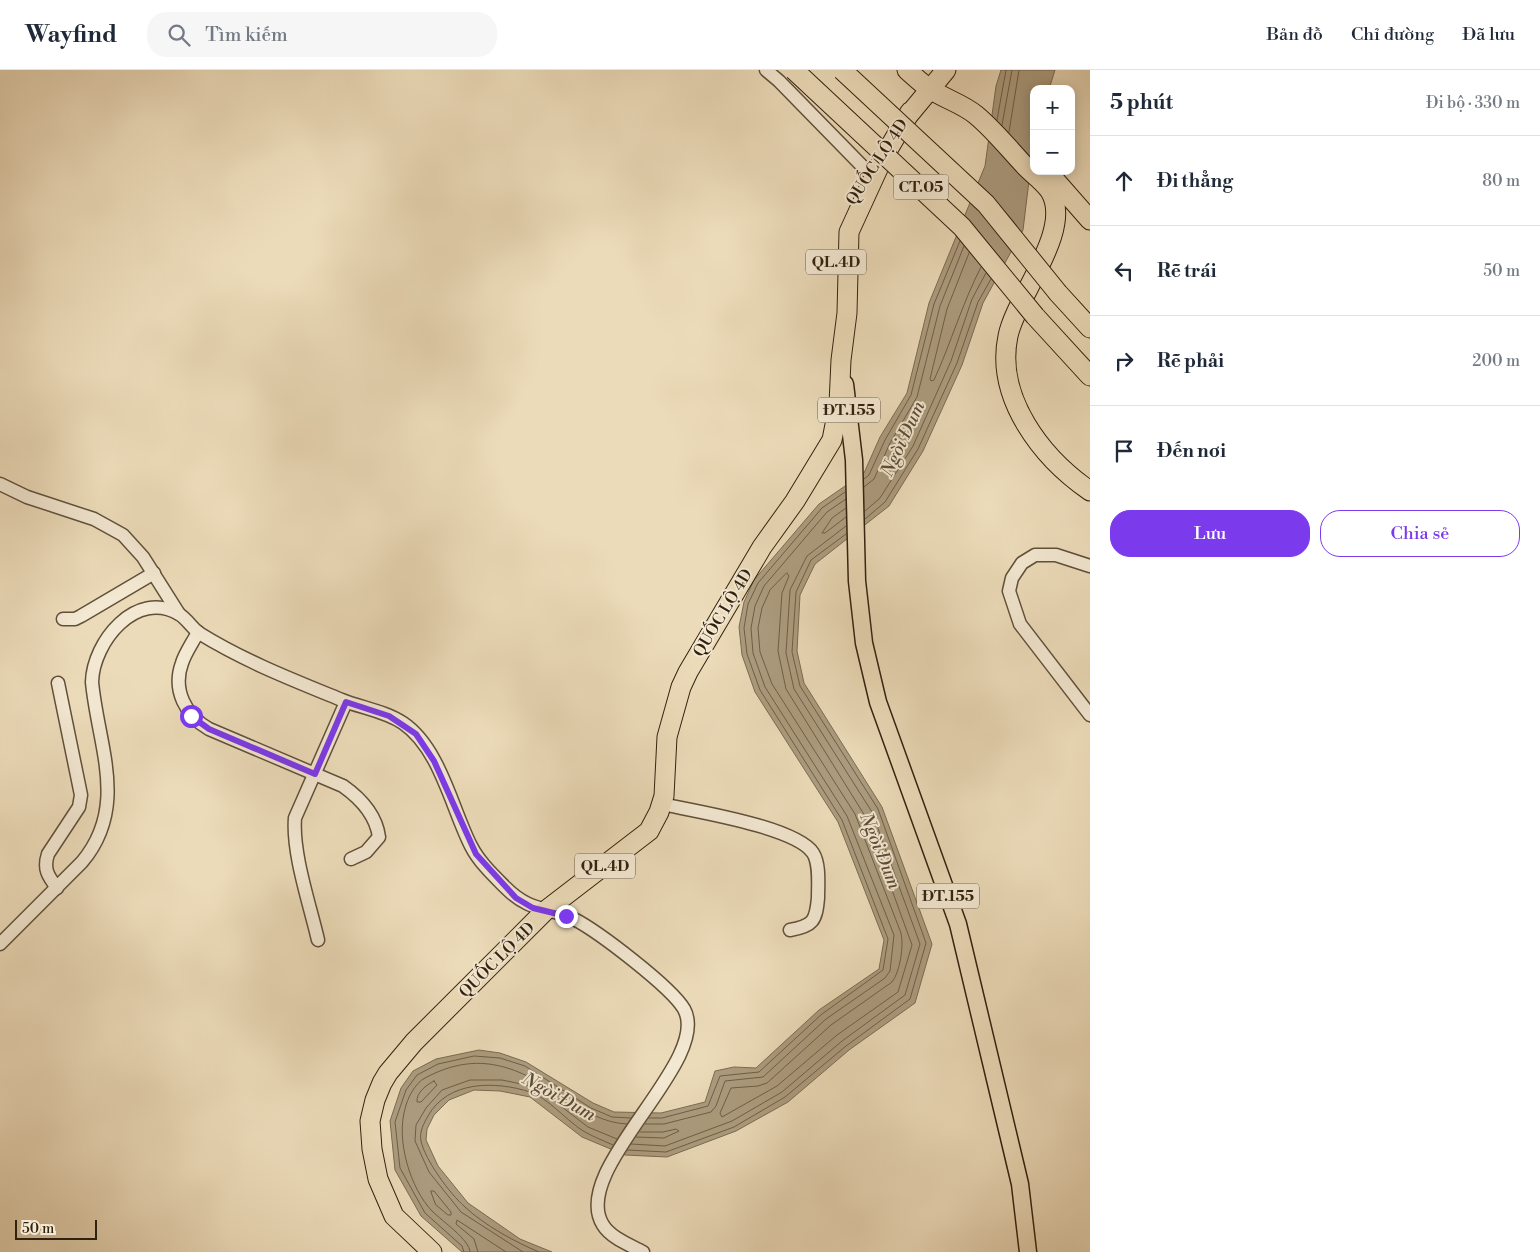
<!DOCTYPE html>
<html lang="vi">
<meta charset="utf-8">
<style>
:root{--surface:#fff;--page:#f6f6f7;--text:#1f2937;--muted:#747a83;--line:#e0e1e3;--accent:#7c3aed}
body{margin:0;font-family:"Libre Bodoni",serif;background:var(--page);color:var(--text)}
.controls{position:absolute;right:15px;top:15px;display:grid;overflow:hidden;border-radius:10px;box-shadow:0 2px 12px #0003}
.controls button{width:45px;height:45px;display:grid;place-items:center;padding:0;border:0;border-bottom:1px solid var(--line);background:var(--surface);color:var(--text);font:25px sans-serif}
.scale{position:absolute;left:15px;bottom:12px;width:82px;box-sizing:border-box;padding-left:5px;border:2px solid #31210f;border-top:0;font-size:14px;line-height:18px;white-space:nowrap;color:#31210f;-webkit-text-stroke:4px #f3e8d2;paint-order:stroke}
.stop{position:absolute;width:15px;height:15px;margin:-11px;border:4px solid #7c3aed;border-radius:50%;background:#fff}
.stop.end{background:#7c3aed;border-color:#fff;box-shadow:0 1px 5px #0008}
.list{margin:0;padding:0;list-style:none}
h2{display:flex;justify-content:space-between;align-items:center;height:65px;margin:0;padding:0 20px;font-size:21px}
h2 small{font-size:16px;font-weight:400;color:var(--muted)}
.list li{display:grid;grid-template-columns:32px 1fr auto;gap:15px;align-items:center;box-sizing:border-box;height:90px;padding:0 20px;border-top:1px solid var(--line)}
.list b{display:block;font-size:19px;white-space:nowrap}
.list em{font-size:16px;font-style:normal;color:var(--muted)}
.actions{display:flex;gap:10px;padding:15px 20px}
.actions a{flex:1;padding:11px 0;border:1px solid var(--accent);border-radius:20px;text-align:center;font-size:18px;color:var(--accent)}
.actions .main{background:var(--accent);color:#fff}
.icon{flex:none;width:28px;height:28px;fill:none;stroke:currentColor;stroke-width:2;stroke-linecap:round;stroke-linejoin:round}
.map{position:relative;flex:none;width:1090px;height:1182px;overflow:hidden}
header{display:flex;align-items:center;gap:30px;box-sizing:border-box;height:70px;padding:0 25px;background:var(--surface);border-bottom:1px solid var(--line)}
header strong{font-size:24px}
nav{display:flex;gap:28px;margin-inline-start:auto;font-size:18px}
.search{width:350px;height:45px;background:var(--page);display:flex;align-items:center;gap:12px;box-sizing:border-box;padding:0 18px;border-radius:20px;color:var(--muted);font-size:19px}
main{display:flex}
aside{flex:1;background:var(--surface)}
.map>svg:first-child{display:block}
.water{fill:#ac9c7f;stroke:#7b6b52}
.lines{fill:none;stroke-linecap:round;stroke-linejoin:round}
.shore{stroke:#6e5e47;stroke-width:1}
.minor-casing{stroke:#60503a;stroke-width:15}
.major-casing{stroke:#31210f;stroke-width:19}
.highway-casing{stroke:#31210f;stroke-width:21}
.minor{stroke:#f3e8d2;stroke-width:12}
.major{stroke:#ecdbb9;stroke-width:16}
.highway{stroke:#ecdbb9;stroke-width:19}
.highway-bridge-casing{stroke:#31210f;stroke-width:21;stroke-linecap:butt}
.highway-bridge{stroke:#ecdbb9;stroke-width:19}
.route{stroke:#7c3aed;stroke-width:6}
.labels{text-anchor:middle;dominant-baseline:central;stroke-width:4;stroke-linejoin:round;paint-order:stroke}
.shield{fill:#f3e8d2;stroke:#6b5d4a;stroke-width:1}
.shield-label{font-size:15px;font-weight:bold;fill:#31210f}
.street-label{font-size:16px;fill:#31210f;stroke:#f3e8d2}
.water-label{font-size:18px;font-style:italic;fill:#5c4c36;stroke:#f3e8d2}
</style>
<header>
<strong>Wayfind</strong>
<div class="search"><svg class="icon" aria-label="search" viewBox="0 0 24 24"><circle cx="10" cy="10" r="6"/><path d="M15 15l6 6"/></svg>Tìm kiếm</div>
<nav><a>Bản đồ</a><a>Chỉ đường</a><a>Đã lưu</a></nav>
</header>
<main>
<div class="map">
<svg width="1090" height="1182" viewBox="0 0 1090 1182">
<rect width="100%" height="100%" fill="#ecdbb9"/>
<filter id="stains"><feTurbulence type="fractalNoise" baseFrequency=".004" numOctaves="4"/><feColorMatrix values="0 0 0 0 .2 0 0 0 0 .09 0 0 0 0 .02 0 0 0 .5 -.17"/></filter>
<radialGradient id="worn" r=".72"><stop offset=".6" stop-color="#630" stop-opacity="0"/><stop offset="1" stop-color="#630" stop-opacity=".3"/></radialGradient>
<polygon class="water" points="1001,0 1055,0 1049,19 1034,19 1034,70 1023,160 983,233 962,295 923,381 889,436 815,494 800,525 797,581 804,613 882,737 932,874 915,933 849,980 788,1032 736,1061 667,1087 625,1085 582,1067 530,1027 500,1021 474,1020 449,1030 434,1045 427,1059 426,1070 438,1096 468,1133 520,1169 552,1182 462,1182 421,1146 395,1100 390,1051 401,1018 413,1001 436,989 479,980 500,983 526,992 593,1033 614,1042 661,1043 705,1032 715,1001 734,997 756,998 819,940 879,899 884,870 838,752 755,622 742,585 739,557 744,532 754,510 819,434 864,403 880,367 907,323 929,233 985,96 996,16"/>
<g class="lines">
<g class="shore">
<polyline points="997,50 1006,0"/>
<polyline points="1002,55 1012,0"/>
<polyline points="1009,62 1019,0"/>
<path d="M 969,183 L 947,239 L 930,309 L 931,311 L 934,310 C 951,273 962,234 981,197"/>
<polygon points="906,360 910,360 911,363 898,385 895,386 894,383"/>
<polyline points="864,409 869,405 885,370 911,325 934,234 960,171"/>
<polyline points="864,417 874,409 890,373 917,327 940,236 964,176"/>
<polyline points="846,438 832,448 822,463 825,463 846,447"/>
<polyline points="865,441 880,428 913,376 951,291 972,229 986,203"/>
<polyline points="865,449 885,432 918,379 957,293 978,232 991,209"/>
<path d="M 787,503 L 789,506 L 782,523 L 778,581 L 786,619 L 865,746 L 912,875 L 898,922 L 837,965 L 777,1016 L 722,1047 L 720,1043 L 731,1018 L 758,1016 L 767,1013 L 831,955 L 892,912 C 900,902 904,876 901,863 L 855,744 L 772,614 L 760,582 L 758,558 L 762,538 L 770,520 Z"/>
<path d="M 434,1011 L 437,1015 L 421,1032 L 417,1032 C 416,1023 426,1015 434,1011 Z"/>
<polyline points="649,1048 662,1048 708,1036 720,1006 759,1002 822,944 883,900 888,869 842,750 760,620 747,584 744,558 748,534 758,513 822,438 845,422"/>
<polyline points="645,1054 664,1054 711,1042 716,1036 725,1011 763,1007 826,949 885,908 890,901 894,865 847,746 765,617 753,583 751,558 755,536 764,516 827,442 846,429"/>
<polyline points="636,1067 664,1068 679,1061 676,1059 663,1062 640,1062"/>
<polyline points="631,1074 665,1076 732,1051 782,1022 842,971 905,925 920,874 872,742 794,619 786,583 790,520 807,486 846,456"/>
<polyline points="627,1080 666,1082 734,1057 785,1027 846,976 910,929 926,873 878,739 800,616 792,582 796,522 811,490 846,464"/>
<polygon points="431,1121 434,1121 451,1142 451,1145 448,1145 436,1135"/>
<polyline points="464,1182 462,1176 425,1143 400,1098 395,1052 406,1020 417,1005 438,994 474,986 500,988 525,996 591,1038 612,1047 631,1048"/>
<path d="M 470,1182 C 470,1170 442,1151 432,1141 C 410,1118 396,1070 405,1039 C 407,1029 415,1013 425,1008 C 479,979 518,997 565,1028 C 585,1041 603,1053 627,1054"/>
<polyline points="478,1182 474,1169 456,1154 457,1150 506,1182"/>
<polyline points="523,1182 461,1142 429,1102 415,1071 416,1055 426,1038 442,1020 470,1010 502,1010 536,1017 588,1057 617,1069"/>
<path d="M 539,1182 C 515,1172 484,1155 465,1137 C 450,1124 425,1090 421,1071 C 419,1062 424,1053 428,1046 C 448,1010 496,1011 530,1022 C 547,1027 569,1053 585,1062 C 594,1067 604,1071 613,1075"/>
</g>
<g class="minor-casing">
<g id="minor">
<polyline points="766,0 779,11 868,102"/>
<polyline points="0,414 27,427 94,449 123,465 143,487 179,544"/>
<polyline points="1090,496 1056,485 1035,485 1022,493 1012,508 1009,521 1020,554 1090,645"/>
<polyline points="63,549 75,549 81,546 154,503"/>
<path d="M 198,562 C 193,572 185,583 182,593 C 172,620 186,646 209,659 L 343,716 C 360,728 376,745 379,767 L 366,782 L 351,789"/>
<path d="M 662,734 C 694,741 796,757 813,783 C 820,794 818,814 818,828 C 816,851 813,856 790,860"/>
<path d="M 57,818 C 48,806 43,799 48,784 L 79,737 L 81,725 L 58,613"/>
<path d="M 318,870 C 310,835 292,783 295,748 L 346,632"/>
<path d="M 0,874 L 82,792 C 129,736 98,676 92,612 C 93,572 136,519 179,544 C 187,549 192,558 199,563 C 244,591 293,610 342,630 C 362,638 385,641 403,653 C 440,678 452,739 471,776 C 479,792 494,806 506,818 C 531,843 548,836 574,849 C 599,862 671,917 684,939 C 713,991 568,1100 603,1155 C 611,1168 630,1175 643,1182"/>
</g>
</g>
<g class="major-casing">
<polyline id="major" points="845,314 854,390 857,511 864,573 878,632 958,854 1020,1114 1028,1182"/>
</g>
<g class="highway-casing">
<g id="highway">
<path d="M 907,0 C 914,6 922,14 930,19 C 945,29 963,34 976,45 C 994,60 1010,80 1026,97 C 1034,105 1044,112 1050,121 C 1074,160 1016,226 1008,266 C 995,328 1042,388 1090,421"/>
<polyline points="902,53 946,0"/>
<polyline points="1047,101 1090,150"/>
<polyline points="1058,223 1090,258"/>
<polyline points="1035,246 1090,306"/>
<polyline points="432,1182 394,1146 378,1109 372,1079 370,1051 375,1030 382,1013 388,1003 414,972 545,841 649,761 659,742 664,726 667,667 681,617 688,602 762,477 795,431 832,370 839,334 841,290 847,243 849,162 882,90 910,42"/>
</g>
</g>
<use href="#minor" class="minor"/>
<use href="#major" class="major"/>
<use href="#highway" class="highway"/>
<g class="highway-bridge-casing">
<g id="highway-bridge">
<polyline points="794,0 962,157 1035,246"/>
<polyline points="842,0 986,134 1058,223"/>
</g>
</g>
<use href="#highway-bridge" class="highway-bridge"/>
</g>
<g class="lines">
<polyline class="route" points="191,646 209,659 315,704 346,632 389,646 416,664 434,691 476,784 516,828 533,838 566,846"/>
</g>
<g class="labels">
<g class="shield">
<rect x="893.5" y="104.5" width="55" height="25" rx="4"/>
<rect x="806" y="179.5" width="60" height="25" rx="4"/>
<rect x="818" y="327.5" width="62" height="25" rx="4"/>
<rect x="575" y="783.5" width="60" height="25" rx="4"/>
<rect x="917" y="813.5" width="62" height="25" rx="4"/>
</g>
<g class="shield-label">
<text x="921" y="117">CT.05</text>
<text x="836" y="192">QL.4D</text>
<text x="849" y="340">ĐT.155</text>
<text x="605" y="796">QL.4D</text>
<text x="948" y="826">ĐT.155</text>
</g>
<g class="street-label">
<text transform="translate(877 92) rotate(-57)">QUỐC LỘ 4D</text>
<text transform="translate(723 543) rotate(-59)">QUỐC LỘ 4D</text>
<text transform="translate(497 890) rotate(-45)">QUỐC LỘ 4D</text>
</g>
<g class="water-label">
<text transform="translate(903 369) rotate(-65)">Ngòi Đum</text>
<text transform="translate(880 781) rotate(68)">Ngòi Đum</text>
<text transform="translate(559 1027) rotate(29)">Ngòi Đum</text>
</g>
</g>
<rect width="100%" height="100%" filter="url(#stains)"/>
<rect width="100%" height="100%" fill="url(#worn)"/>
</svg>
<div class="controls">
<button>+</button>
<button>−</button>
</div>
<div class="scale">50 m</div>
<div class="stop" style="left:191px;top:646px"></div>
<div class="stop end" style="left:566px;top:846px"></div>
</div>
<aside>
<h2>5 phút<small>Đi bộ · 330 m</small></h2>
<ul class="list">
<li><svg class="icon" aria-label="ahead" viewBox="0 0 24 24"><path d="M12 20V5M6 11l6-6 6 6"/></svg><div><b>Đi thẳng</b></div><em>80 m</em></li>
<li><svg class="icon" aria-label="left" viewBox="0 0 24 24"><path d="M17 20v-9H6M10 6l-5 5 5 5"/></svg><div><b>Rẽ trái</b></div><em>50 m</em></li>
<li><svg class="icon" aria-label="right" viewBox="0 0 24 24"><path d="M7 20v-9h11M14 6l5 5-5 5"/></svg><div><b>Rẽ phải</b></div><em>200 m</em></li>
<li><svg class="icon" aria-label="arrive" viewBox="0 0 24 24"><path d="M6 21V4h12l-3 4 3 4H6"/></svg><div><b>Đến nơi</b></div></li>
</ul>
<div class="actions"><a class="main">Lưu</a><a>Chia sẻ</a></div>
</aside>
</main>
